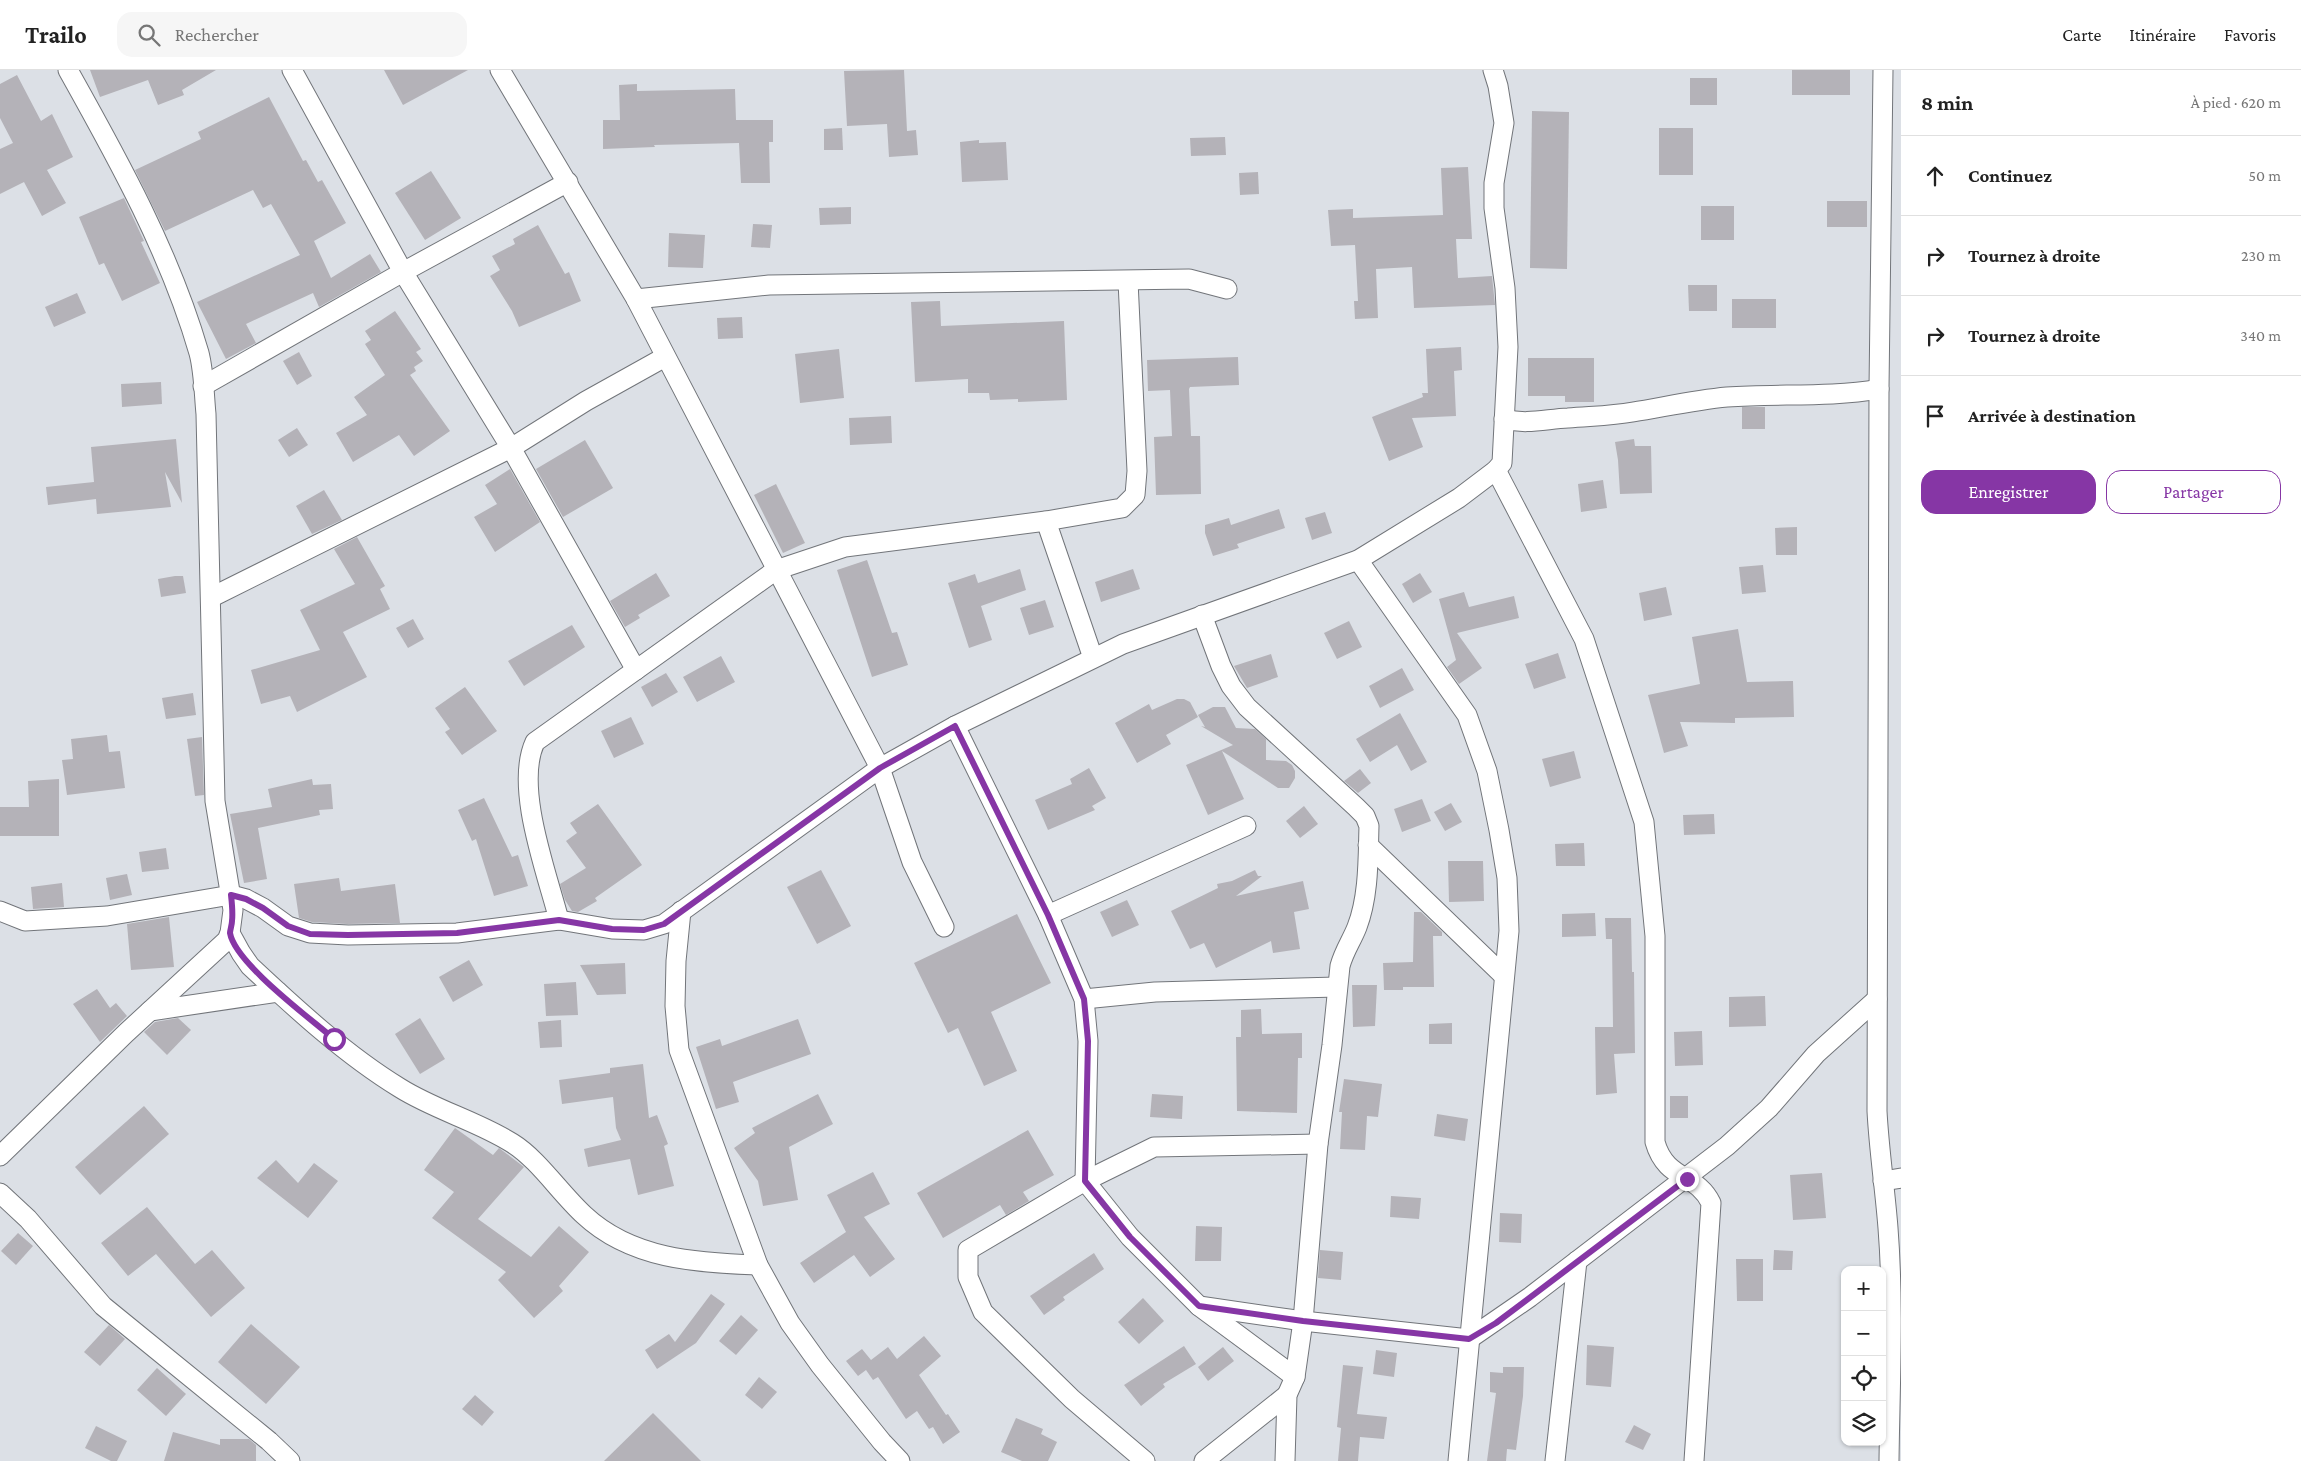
<!DOCTYPE html>
<html lang="fr">
<meta charset="utf-8">
<style>
:root{--surface:#fff;--page:#f6f6f6;--text:#222;--muted:#767676;--line:#e0e0e0;--accent:#8636a5}
body{margin:0;font-family:"Crimson Pro",serif;background:var(--page);color:var(--text)}
.controls{position:absolute;right:15px;bottom:15px;display:grid;overflow:hidden;border-radius:10px;box-shadow:0 1px 4px #0004}
.controls button{width:45px;height:45px;display:grid;place-items:center;padding:0;border:0;border-bottom:1px solid var(--line);background:var(--surface);color:var(--text);font:25px sans-serif}
.stop{position:absolute;width:15px;height:15px;margin:-11px;border:4px solid #8636a5;border-radius:50%;background:#fff}
.stop.end{background:#8636a5;border-color:#fff;box-shadow:0 1px 5px #0008}
.list{margin:0;padding:0;list-style:none}
h2{display:flex;justify-content:space-between;align-items:center;height:65px;margin:0;padding:0 20px;font-size:21px}
h2 small{font-size:16px;font-weight:400;color:var(--muted)}
.list li{display:grid;grid-template-columns:32px 1fr auto;gap:15px;align-items:center;box-sizing:border-box;height:80px;padding:0 20px;border-top:1px solid var(--line)}
.list b{display:block;font-size:19px;white-space:nowrap}
.list em{font-size:16px;font-style:normal;color:var(--muted)}
.actions{display:flex;gap:10px;padding:15px 20px}
.actions a{flex:1;padding:11px 0;border:1px solid var(--accent);border-radius:15px;text-align:center;font-size:18px;color:var(--accent)}
.actions .main{background:var(--accent);color:#fff}
.icon{flex:none;width:28px;height:28px;fill:none;stroke:currentColor;stroke-width:2;stroke-linecap:round;stroke-linejoin:round}
.map{position:relative;flex:none;width:1901px;height:1391px;overflow:hidden}
header{display:flex;align-items:center;gap:30px;box-sizing:border-box;height:70px;padding:0 25px;background:var(--surface);border-bottom:1px solid var(--line)}
header strong{font-size:24px}
nav{display:flex;gap:28px;margin-inline-start:auto;font-size:18px}
.search{width:350px;height:45px;background:var(--page);display:flex;align-items:center;gap:12px;box-sizing:border-box;padding:0 18px;border-radius:15px;color:var(--muted);font-size:19px}
main{display:flex}
aside{flex:1;background:var(--surface)}
.map>svg:first-child{display:block}
.building{fill:#b4b2b8}
.lines{fill:none;stroke-linecap:round;stroke-linejoin:round}
.street-casing{stroke:#72757a;stroke-width:21}
.street{stroke:#fff;stroke-width:19}
.route{stroke:#8636a5;stroke-width:6}
</style>
<header>
<strong>Trailo</strong>
<div class="search"><svg class="icon" aria-label="search" viewBox="0 0 24 24"><circle cx="10" cy="10" r="6"/><path d="M15 15l6 6"/></svg>Rechercher</div>
<nav><a>Carte</a><a>Itinéraire</a><a>Favoris</a></nav>
</header>
<main>
<div class="map">
<svg width="1901" height="1391" viewBox="0 0 1901 1391">
<rect width="100%" height="100%" fill="#dce0e6"/>
<g class="building">
<polygon points="90,0 216,0 182,20 184,25 158,35 148,10 100,27"/>
<polygon points="384,0 468,0 403,35"/>
<polygon points="904,0 907,61 916,60 918,85 889,87 887,54 847,56 844,1"/>
<rect x="1792" y="0" width="58" height="25"/>
<polygon points="17,5 41,51 52,44 73,87 47,100 66,133 42,146 24,112 0,124 0,79 13,73 0,48 0,14"/>
<rect x="1690" y="8" width="27" height="27"/>
<polygon points="637,14 637,21 735,19 736,50 773,50 773,72 769,72 770,113 741,113 739,73 654,75 655,77 603,79 603,50 620,50 619,15"/>
<polygon points="269,27 303,91 306,90 318,112 322,110 346,153 314,171 331,208 370,184 381,202 319,237 313,223 246,254 256,273 226,289 197,232 300,185 271,134 263,138 253,120 165,161 135,100 201,69 198,62"/>
<polygon points="1532,41 1569,42 1567,199 1530,198"/>
<polygon points="842,58 843,80 824,80 824,59"/>
<rect x="1659" y="58" width="34" height="47"/>
<polygon points="1225,67 1226,85 1191,86 1190,68"/>
<polygon points="979,70 979,73 1006,72 1008,110 962,112 960,72"/>
<polygon points="1468,97 1472,169 1456,169 1458,208 1492,206 1495,235 1414,238 1412,197 1376,199 1378,248 1355,249 1354,231 1358,231 1355,175 1331,176 1328,140 1353,139 1353,148 1443,145 1441,98"/>
<polygon points="431,101 461,148 425,170 395,123"/>
<polygon points="1258,102 1259,124 1240,125 1239,103"/>
<polygon points="124,128 144,171 141,172 160,213 122,231 104,193 99,195 79,147"/>
<rect x="1827" y="131" width="40" height="26"/>
<rect x="1701" y="136" width="33" height="34"/>
<polygon points="851,137 851,154 820,155 819,138"/>
<polygon points="753,154 772,155 770,178 751,177"/>
<polygon points="538,155 565,204 569,202 581,231 519,257 512,241 490,206 500,200 492,186 515,174 513,169"/>
<polygon points="669,163 705,165 703,198 668,197"/>
<polygon points="1688,215 1717,215 1717,241 1689,241"/>
<polygon points="77,223 86,243 54,257 45,237"/>
<rect x="1732" y="229" width="44" height="29"/>
<polygon points="940,231 941,256 1064,251 1067,330 1018,332 1018,329 990,330 989,323 968,323 968,309 915,312 911,232"/>
<polygon points="395,241 421,279 416,282 423,291 414,297 416,301 410,305 450,361 414,386 399,365 353,392 336,363 367,345 354,327 385,305 365,274 371,270 365,261"/>
<polygon points="742,247 743,268 718,269 717,248"/>
<polygon points="1461,277 1462,300 1454,301 1456,346 1412,348 1423,377 1389,391 1372,347 1423,327 1422,323 1428,323 1426,279"/>
<polygon points="839,279 844,328 800,333 795,284"/>
<polygon points="299,282 312,306 297,315 283,291"/>
<polygon points="1238,287 1239,315 1190,317 1189,319 1191,366 1200,366 1201,424 1156,425 1154,367 1172,366 1170,320 1148,321 1147,290"/>
<polygon points="1528,288 1594,288 1594,332 1565,332 1565,326 1528,326"/>
<polygon points="161,312 162,334 122,337 121,314"/>
<rect x="1742" y="337" width="23" height="22"/>
<polygon points="891,346 892,373 850,375 849,348"/>
<polygon points="297,358 308,375 289,387 278,370"/>
<polygon points="176,369 182,433 165,402 171,437 97,444 96,429 48,435 46,417 94,412 91,377"/>
<polygon points="1634,369 1635,376 1651,376 1652,423 1620,424 1618,390 1615,372"/>
<polygon points="585,370 613,418 563,447 536,399"/>
<polygon points="510,399 540,452 495,482 474,447 497,434 485,415"/>
<polygon points="1603,410 1607,438 1581,442 1578,414"/>
<polygon points="776,414 805,473 783,483 754,425"/>
<polygon points="324,420 342,450 312,464 296,436"/>
<polygon points="1279,439 1285,458 1237,474 1239,478 1213,486 1205,463 1205,455 1229,448 1231,455"/>
<polygon points="1325,442 1332,463 1312,470 1305,448"/>
<polygon points="1797,457 1797,485 1776,485 1775,458"/>
<polygon points="357,467 385,516 380,519 390,539 343,562 367,607 297,642 290,626 261,634 251,600 320,580 300,540 355,514 334,479"/>
<polygon points="867,490 892,563 897,562 908,595 872,607 837,500"/>
<polygon points="1763,495 1766,522 1742,524 1739,497"/>
<polygon points="1020,499 1026,520 981,536 992,570 969,578 948,513 975,504 978,513"/>
<polygon points="1133,499 1140,519 1101,532 1095,512"/>
<polygon points="656,503 670,526 638,545 640,548 625,557 610,531"/>
<polygon points="1420,503 1432,522 1413,533 1402,514"/>
<polygon points="175,506 183,506 186,523 161,527 158,509"/>
<polygon points="1666,517 1672,545 1644,551 1639,523"/>
<polygon points="1464,522 1469,537 1514,526 1519,548 1457,563 1482,598 1459,614 1447,597 1456,590 1439,529"/>
<polygon points="1045,530 1054,557 1029,565 1020,538"/>
<polygon points="413,549 424,569 408,578 396,558"/>
<polygon points="1349,551 1362,577 1337,589 1324,563"/>
<polygon points="572,555 585,577 524,616 508,591"/>
<polygon points="1738,559 1747,612 1793,611 1794,647 1735,648 1735,653 1680,652 1688,676 1664,683 1648,625 1700,614 1692,567"/>
<polygon points="1558,583 1566,608 1534,619 1525,594"/>
<polygon points="1271,584 1278,607 1247,618 1234,596"/>
<polygon points="721,586 735,612 697,632 683,607"/>
<polygon points="1402,598 1414,620 1380,638 1369,616"/>
<polygon points="666,603 678,622 652,637 641,617"/>
<polygon points="465,617 497,661 462,685 445,662 450,659 435,638"/>
<polygon points="193,623 196,645 166,649 162,628"/>
<polygon points="1177,629 1184,629 1190,632 1198,647 1166,665 1171,674 1137,693 1115,653 1149,634 1152,640"/>
<polygon points="1213,637 1225,637 1236,658 1255,659 1266,669 1266,690 1286,691 1292,695 1295,701 1295,708 1289,718 1278,718 1222,681 1244,729 1208,745 1186,695 1233,675 1201,656 1205,657 1198,645"/>
<polygon points="1400,643 1427,692 1411,701 1397,675 1370,692 1356,669"/>
<polygon points="631,647 644,674 614,688 601,661"/>
<polygon points="107,665 109,682 120,681 125,718 67,725 62,690 73,689 71,669"/>
<polygon points="202,667 204,725 195,726 187,669"/>
<polygon points="1574,681 1581,708 1550,717 1542,689"/>
<polygon points="1089,698 1106,728 1092,736 1095,740 1048,760 1035,730 1072,714 1070,709"/>
<polygon points="1360,699 1371,713 1358,723 1344,711"/>
<polygon points="59,709 59,766 0,766 0,737 29,737 28,711"/>
<polygon points="312,709 313,715 331,714 333,739 319,740 320,745 258,758 267,809 244,813 230,744 272,737 268,719"/>
<polygon points="484,728 512,787 518,785 528,816 494,826 476,769 472,771 458,740"/>
<polygon points="1422,729 1431,751 1402,762 1394,739"/>
<polygon points="1451,733 1462,752 1445,761 1434,742"/>
<polygon points="598,734 642,795 595,828 597,831 578,842 572,841 565,830 560,814 586,798 566,771 577,763 570,753"/>
<polygon points="1304,736 1318,754 1300,768 1286,751"/>
<polygon points="1714,744 1715,764 1684,765 1683,745"/>
<polygon points="1584,773 1585,796 1556,796 1555,774"/>
<polygon points="166,778 169,799 142,802 139,782"/>
<polygon points="1448,791 1483,791 1484,831 1449,832"/>
<polygon points="821,800 851,856 817,874 787,817"/>
<polygon points="1255,800 1258,806 1262,806 1236,826 1303,811 1309,839 1294,842 1300,879 1273,883 1271,871 1216,898 1204,873 1190,879 1171,841 1218,818 1217,814 1232,811"/>
<polygon points="127,804 132,825 110,830 106,808"/>
<polygon points="339,808 341,821 395,814 400,853 347,854 312,852 299,848 294,814"/>
<polygon points="62,813 64,837 33,839 31,817"/>
<polygon points="1127,830 1139,855 1112,867 1100,842"/>
<polygon points="1414,842 1421,842 1442,862 1442,866 1433,866 1434,917 1403,917 1403,920 1384,920 1383,893 1413,892"/>
<polygon points="1595,843 1596,866 1562,867 1562,844"/>
<polygon points="1017,844 1051,913 991,942 1017,1001 984,1016 958,958 948,963 914,893"/>
<polygon points="169,847 174,897 131,900 127,854"/>
<polygon points="1605,848 1631,848 1632,902 1634,902 1635,983 1614,984 1617,1023 1596,1025 1595,957 1613,957 1612,869 1606,869"/>
<polygon points="469,890 483,915 453,932 439,907"/>
<polygon points="625,893 626,924 597,925 580,895"/>
<polygon points="576,912 578,945 546,946 544,914"/>
<polygon points="1352,915 1377,915 1375,956 1353,957"/>
<polygon points="97,919 110,938 116,933 127,946 100,972 73,934"/>
<polygon points="1765,926 1766,956 1729,957 1729,927"/>
<polygon points="1261,939 1262,964 1302,963 1302,988 1298,988 1297,1043 1237,1041 1236,967 1241,967 1241,940"/>
<polygon points="178,948 191,960 167,985 144,962 155,952"/>
<polygon points="420,948 445,989 420,1004 395,964"/>
<polygon points="798,949 811,984 733,1012 739,1032 716,1039 696,977 720,969 722,976"/>
<polygon points="561,950 562,977 540,978 538,952"/>
<polygon points="1452,953 1452,974 1429,974 1429,954"/>
<polygon points="1702,961 1703,995 1675,996 1674,962"/>
<polygon points="643,994 649,1048 657,1045 668,1074 664,1076 674,1116 638,1125 630,1089 588,1097 584,1079 621,1070 616,1058 613,1027 562,1034 559,1010 610,1003 610,998"/>
<polygon points="1344,1009 1382,1014 1378,1047 1367,1046 1365,1080 1340,1079 1342,1042 1339,1042"/>
<polygon points="818,1024 833,1054 789,1077 798,1130 763,1136 758,1111 734,1078 755,1063 752,1058"/>
<polygon points="1152,1024 1183,1026 1182,1049 1150,1047"/>
<rect x="1670" y="1026" width="18" height="22"/>
<polygon points="144,1036 169,1064 100,1125 75,1097"/>
<polygon points="1437,1044 1468,1049 1465,1071 1434,1066"/>
<polygon points="455,1058 493,1085 499,1078 524,1097 478,1149 531,1187 559,1156 589,1182 559,1216 563,1221 534,1248 498,1210 506,1202 432,1148 454,1122 424,1100"/>
<polygon points="1028,1060 1054,1105 1023,1122 1029,1131 1006,1145 1000,1135 943,1168 917,1123"/>
<polygon points="276,1090 298,1113 314,1093 338,1111 308,1148 257,1108"/>
<polygon points="873,1102 890,1134 864,1147 895,1189 870,1207 854,1185 814,1213 800,1193 846,1162 827,1125"/>
<polygon points="1822,1103 1826,1148 1793,1150 1790,1105"/>
<polygon points="1391,1126 1421,1128 1419,1149 1390,1147"/>
<polygon points="147,1137 195,1194 212,1180 245,1218 211,1247 156,1184 128,1206 101,1173"/>
<polygon points="1500,1143 1522,1144 1521,1173 1499,1172"/>
<polygon points="1196,1156 1222,1157 1221,1191 1195,1191"/>
<polygon points="18,1163 33,1176 16,1195 1,1181"/>
<polygon points="1320,1180 1343,1182 1341,1210 1318,1208"/>
<polygon points="1774,1180 1793,1181 1792,1200 1773,1200"/>
<polygon points="1094,1183 1104,1199 1063,1227 1065,1230 1044,1245 1030,1226"/>
<polygon points="1736,1189 1763,1189 1763,1231 1737,1231"/>
<polygon points="711,1224 725,1234 696,1273 657,1299 645,1280 669,1264 675,1272"/>
<polygon points="1143,1228 1164,1251 1139,1274 1118,1252"/>
<polygon points="741,1245 758,1260 736,1285 719,1271"/>
<polygon points="251,1254 300,1297 266,1334 218,1292"/>
<polygon points="109,1255 125,1269 100,1296 84,1282"/>
<polygon points="924,1266 941,1286 919,1305 946,1345 948,1344 960,1362 943,1374 933,1357 929,1359 917,1341 906,1349 878,1307 873,1310 866,1300 858,1306 846,1291 862,1279 871,1290 888,1277 897,1289"/>
<polygon points="1587,1275 1614,1277 1611,1317 1586,1315"/>
<polygon points="1184,1276 1196,1294 1163,1314 1165,1317 1141,1336 1124,1315"/>
<polygon points="1223,1277 1234,1291 1208,1311 1198,1297"/>
<polygon points="1376,1280 1397,1283 1394,1307 1373,1304"/>
<polygon points="1343,1295 1363,1297 1357,1344 1387,1347 1384,1369 1360,1367 1358,1391 1338,1391 1341,1358 1337,1357"/>
<polygon points="1503,1297 1524,1297 1523,1326 1516,1380 1507,1379 1506,1391 1487,1391 1496,1323 1490,1322 1490,1302 1503,1303"/>
<polygon points="157,1298 186,1324 166,1346 137,1320"/>
<polygon points="759,1307 777,1322 762,1339 745,1325"/>
<polygon points="475,1325 494,1342 482,1356 462,1339"/>
<polygon points="653,1343 701,1391 604,1391"/>
<polygon points="1016,1348 1043,1359 1041,1364 1057,1372 1048,1391 1022,1391 1001,1382"/>
<polygon points="1634,1355 1651,1364 1643,1380 1625,1372"/>
<polygon points="96,1356 127,1371 117,1391 111,1391 85,1378"/>
<polygon points="173,1362 220,1375 220,1369 249,1369 256,1375 256,1391 164,1391"/>
</g>
<g class="lines">
<g class="street-casing">
<g id="street">
<polyline points="292,0 403,202 511,378 636,600"/>
<polyline points="500,0 636,229 880,698 912,792 944,857"/>
<path d="M 1883,0 L 1879,319 L 1877,1041 C 1879,1080 1885,1119 1888,1158 C 1894,1235 1890,1314 1889,1391"/>
<polyline points="636,229 769,215 1189,209 1227,219"/>
<polyline points="203,316 403,202 568,112"/>
<path d="M 1504,349 C 1527,355 1546,349 1568,348 C 1590,346 1611,346 1633,342 C 1664,337 1695,330 1727,327 C 1778,323 1828,328 1879,319"/>
<path d="M 1496,400 L 1584,569 L 1644,752 L 1655,866 L 1655,1072 C 1666,1111 1697,1103 1711,1133 L 1694,1391"/>
<polyline points="1046,451 1093,588"/>
<polyline points="1358,490 1467,645 1487,701 1499,760 1507,808 1509,861 1458,1391"/>
<polyline points="212,527 511,378 586,331 665,287"/>
<path d="M 1202,545 L 1221,596 L 1231,616 L 1247,637 L 1356,737 L 1365,746 L 1369,756 C 1368,788 1369,826 1357,857 C 1352,870 1344,881 1340,896 L 1332,975 L 1318,1074 L 1303,1251 L 1295,1307 L 1287,1325 L 1285,1391"/>
<polyline points="955,656 1048,845 1084,929 1088,971 1085,1111 1130,1167 1199,1236 1295,1307"/>
<polyline points="1368,775 1504,906"/>
<polyline points="0,841 25,851 107,846 231,825 246,829 263,838 288,856 310,863 348,865 457,863 559,850 612,859 644,860 664,854 880,698 955,656 1123,574 1358,490 1459,428 1496,400 1502,393 1508,277 1505,218 1494,138 1494,113 1504,53 1498,16 1493,0"/>
<polyline points="681,841 676,891 675,936 679,980 758,1195 790,1253 820,1295 882,1372 900,1391"/>
<polyline points="1048,845 1246,756"/>
<path d="M 559,850 C 547,803 514,717 535,672 L 776,500 L 845,477 L 1046,451 L 1122,438 L 1135,425 L 1137,401 L 1128,211"/>
<path d="M 230,863 L 241,883 L 250,896 C 296,939 346,985 400,1018 C 435,1040 477,1051 512,1073 C 538,1089 560,1123 584,1145 C 631,1189 696,1193 758,1195"/>
<polyline points="1084,929 1155,922 1337,917"/>
<polyline points="150,941 278,922"/>
<path d="M 0,1086 L 126,963 L 227,870 L 230,863 L 233,840 L 215,731 L 206,344 C 204,324 204,302 199,283 C 170,183 119,91 68,0"/>
<polyline points="1883,1111 1901,1108"/>
<polyline points="0,1123 28,1149 103,1236 269,1371 290,1391"/>
<polyline points="1199,1236 1303,1251 1469,1269 1530,1227 1727,1076 1769,1038 1816,984 1877,929"/>
<polyline points="1145,1391 1072,1329 983,1242 968,1207 968,1180 1085,1111 1154,1077 1318,1074"/>
<polyline points="1204,1391 1287,1325"/>
<polyline points="1555,1391 1577,1191"/>
</g>
</g>
<use href="#street" class="street"/>
</g>
<g class="lines">
<path class="route" d="M 334,969 C 310,948 235,893 230,863 C 230,860 232,855 232,851 C 233,842 232,834 231,825 L 246,829 L 263,838 L 288,856 L 310,864 L 348,865 L 457,863 L 559,850 L 612,859 L 644,860 L 664,854 L 880,698 L 955,656 L 1048,845 L 1084,929 L 1088,971 L 1085,1111 L 1130,1167 L 1199,1236 L 1303,1251 L 1469,1269 L 1496,1253 L 1687,1109"/>
</g>
</svg>
<div class="controls">
<button>+</button>
<button>−</button>
<button><svg class="icon" aria-label="locate" viewBox="0 0 24 24"><circle cx="12" cy="12" r="6"/><path d="M12 2v4M12 18v4M2 12h4M18 12h4"/></svg></button>
<button><svg class="icon" aria-label="layers" viewBox="0 0 24 24"><path d="M12 4l9 5-9 5-9-5zM3 14l9 5 9-5"/></svg></button>
</div>
<div class="stop" style="left:334px;top:969px"></div>
<div class="stop end" style="left:1687px;top:1109px"></div>
</div>
<aside>
<h2>8 min<small>À pied · 620 m</small></h2>
<ul class="list">
<li><svg class="icon" aria-label="ahead" viewBox="0 0 24 24"><path d="M12 20V5M6 11l6-6 6 6"/></svg><div><b>Continuez</b></div><em>50 m</em></li>
<li><svg class="icon" aria-label="right" viewBox="0 0 24 24"><path d="M7 20v-9h11M14 6l5 5-5 5"/></svg><div><b>Tournez à droite</b></div><em>230 m</em></li>
<li><svg class="icon" aria-label="right" viewBox="0 0 24 24"><path d="M7 20v-9h11M14 6l5 5-5 5"/></svg><div><b>Tournez à droite</b></div><em>340 m</em></li>
<li><svg class="icon" aria-label="arrive" viewBox="0 0 24 24"><path d="M6 21V4h12l-3 4 3 4H6"/></svg><div><b>Arrivée à destination</b></div></li>
</ul>
<div class="actions"><a class="main">Enregistrer</a><a>Partager</a></div>
</aside>
</main>
